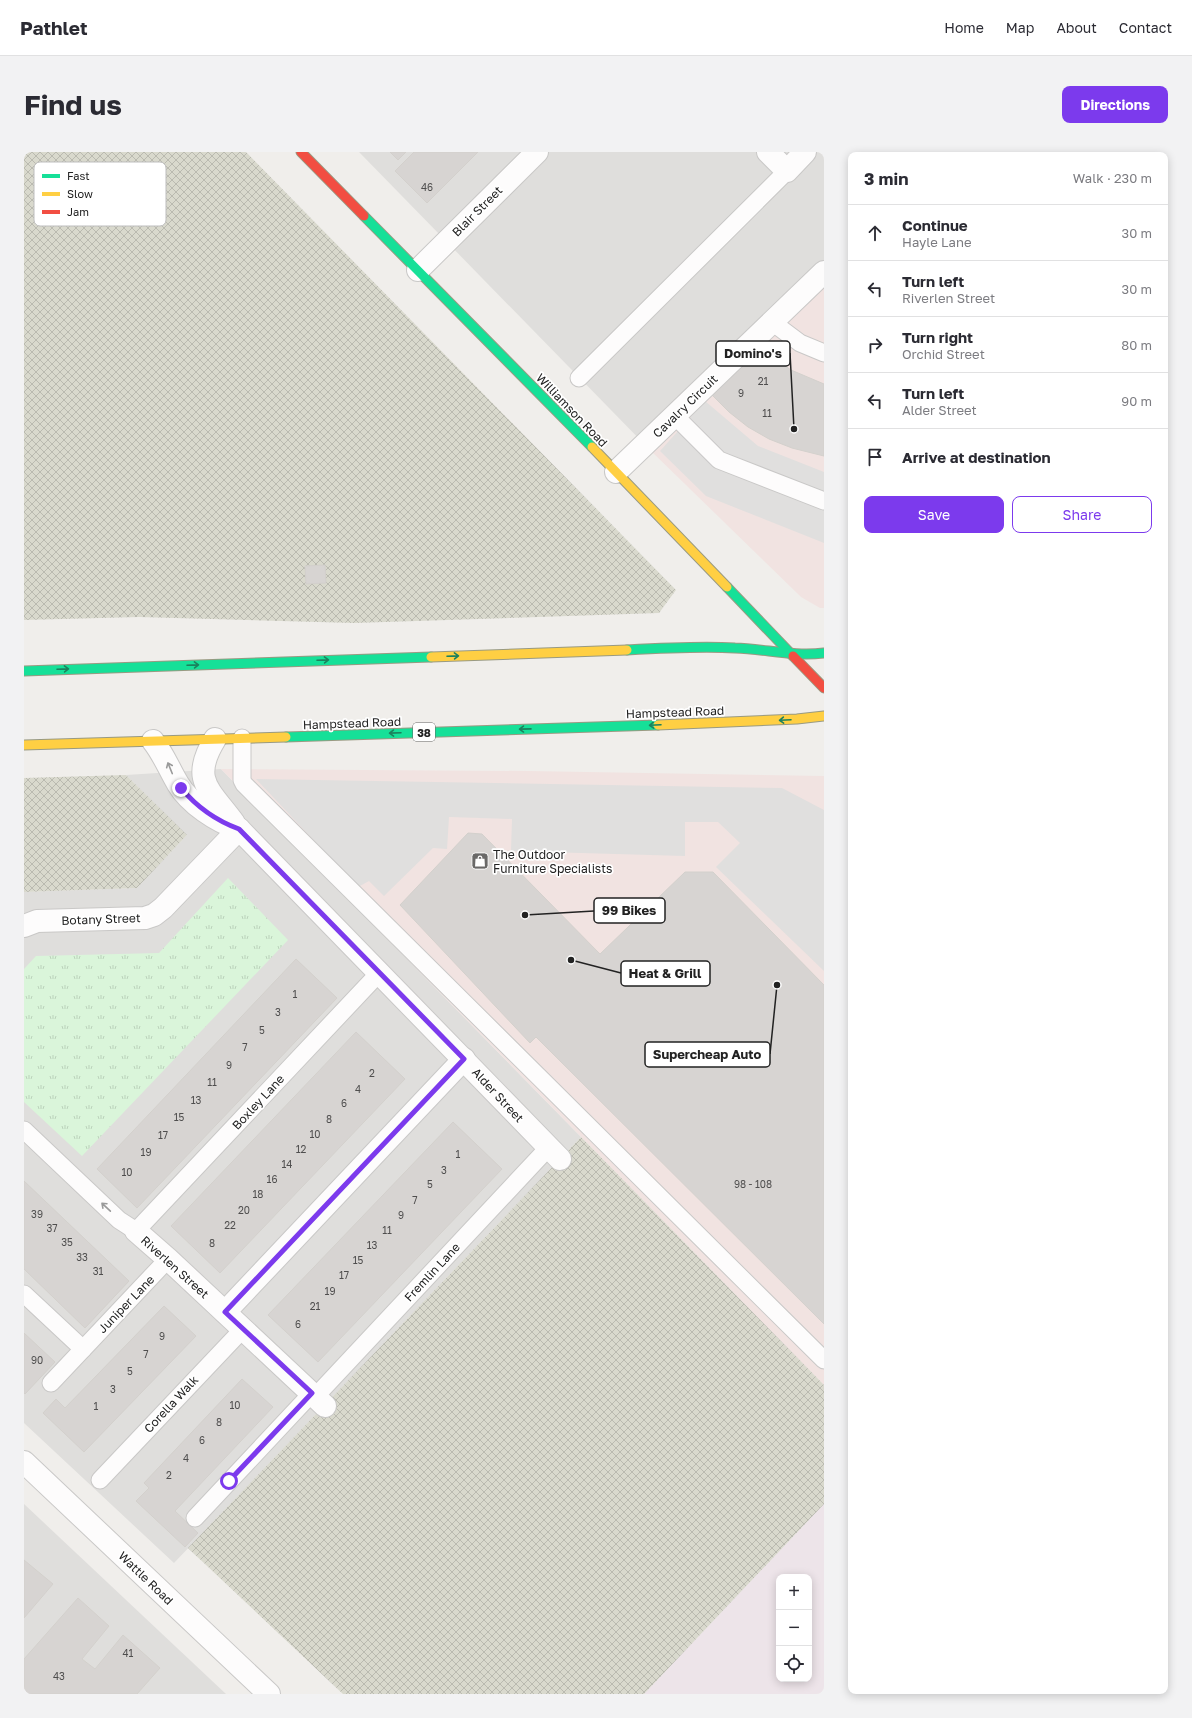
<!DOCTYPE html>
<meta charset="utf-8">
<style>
:root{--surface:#fff;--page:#f2f2f3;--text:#2b2b33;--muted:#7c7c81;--line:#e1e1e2;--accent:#7c3aed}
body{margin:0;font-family:"Golos Text",sans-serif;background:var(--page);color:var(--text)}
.controls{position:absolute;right:12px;bottom:12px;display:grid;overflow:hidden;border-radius:8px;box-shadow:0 2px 10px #0003}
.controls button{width:36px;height:36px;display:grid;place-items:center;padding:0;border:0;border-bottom:1px solid var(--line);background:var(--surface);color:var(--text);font:20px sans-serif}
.stop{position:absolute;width:12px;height:12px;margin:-9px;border:3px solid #7c3aed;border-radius:50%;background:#fff}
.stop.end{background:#7c3aed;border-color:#fff;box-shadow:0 1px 4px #0008}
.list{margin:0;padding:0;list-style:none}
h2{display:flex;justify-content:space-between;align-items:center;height:52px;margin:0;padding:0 16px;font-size:17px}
h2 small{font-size:13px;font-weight:400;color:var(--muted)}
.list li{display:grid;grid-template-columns:26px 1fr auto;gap:12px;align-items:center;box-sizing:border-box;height:56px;padding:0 16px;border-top:1px solid var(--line)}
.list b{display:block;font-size:15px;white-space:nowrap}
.list p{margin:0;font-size:13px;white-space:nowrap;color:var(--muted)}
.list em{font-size:13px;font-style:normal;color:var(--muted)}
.actions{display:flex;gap:8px;padding:12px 16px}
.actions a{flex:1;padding:9px 0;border:1px solid var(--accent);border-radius:8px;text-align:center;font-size:14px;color:var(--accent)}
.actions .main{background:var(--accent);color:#fff}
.icon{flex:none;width:22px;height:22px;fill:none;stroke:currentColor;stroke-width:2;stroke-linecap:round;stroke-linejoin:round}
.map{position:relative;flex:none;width:800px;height:1542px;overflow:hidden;border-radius:8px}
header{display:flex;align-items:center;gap:24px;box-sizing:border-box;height:56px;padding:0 20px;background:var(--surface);border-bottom:1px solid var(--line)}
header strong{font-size:19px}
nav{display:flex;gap:22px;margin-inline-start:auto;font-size:14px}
.intro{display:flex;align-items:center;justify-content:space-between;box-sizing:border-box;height:96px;padding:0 24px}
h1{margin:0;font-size:28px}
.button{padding:10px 18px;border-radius:8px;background:var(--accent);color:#fff;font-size:14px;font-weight:700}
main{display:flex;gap:24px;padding:0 24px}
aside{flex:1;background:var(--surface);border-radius:8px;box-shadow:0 2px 10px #0003}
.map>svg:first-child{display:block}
.residential{fill:#dfdedc}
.commercial{fill:#f1e3e1}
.industrial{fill:#ede4e9;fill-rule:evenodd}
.construction{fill:url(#construction-cross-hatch)}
.park{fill:url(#park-tufts)}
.parking{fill:#e0dfde}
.building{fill:#d7d4d2;stroke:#d3d0cc}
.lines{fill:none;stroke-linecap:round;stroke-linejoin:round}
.lane-casing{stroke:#c9c8c7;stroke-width:19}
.street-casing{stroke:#c9c8c7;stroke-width:24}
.fast-casing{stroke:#999a82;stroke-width:11}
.slow-casing{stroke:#999a82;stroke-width:11}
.jam-casing{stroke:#999a82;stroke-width:11}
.lane{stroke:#fdfcfc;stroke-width:17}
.street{stroke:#fdfcfc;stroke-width:22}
.fast{stroke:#16e098;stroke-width:9}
.slow{stroke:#ffcf43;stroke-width:9}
.jam{stroke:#f24e42;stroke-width:9}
.oneway{stroke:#1c815d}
.oneway2{stroke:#9a9a9a}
.route{stroke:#7c3aed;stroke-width:5}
.labels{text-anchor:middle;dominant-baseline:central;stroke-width:3.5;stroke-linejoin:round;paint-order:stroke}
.number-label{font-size:10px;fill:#4f4e4e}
.shield{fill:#fff;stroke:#646464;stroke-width:1}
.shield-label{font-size:11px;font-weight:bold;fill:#222}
.street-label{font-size:12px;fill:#222;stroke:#fff}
.poi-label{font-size:12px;fill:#222;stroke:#fff;text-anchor:start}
.key{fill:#fff;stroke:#bdbdbd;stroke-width:1}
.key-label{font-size:11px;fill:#222}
.leader{fill:none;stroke:#222;stroke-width:1.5}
.callout-dot{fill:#222;stroke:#fff;stroke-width:1.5}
.callout{fill:#fff;stroke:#222;stroke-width:1.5}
.callout-label{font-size:13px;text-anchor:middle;font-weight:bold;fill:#222}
</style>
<header>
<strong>Pathlet</strong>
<nav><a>Home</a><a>Map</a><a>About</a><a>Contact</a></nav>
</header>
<div class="intro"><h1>Find us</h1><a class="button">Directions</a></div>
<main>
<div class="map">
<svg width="800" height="1542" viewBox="0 0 800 1542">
<defs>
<pattern id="construction-cross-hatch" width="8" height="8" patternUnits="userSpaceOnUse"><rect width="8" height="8" fill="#d9d9cd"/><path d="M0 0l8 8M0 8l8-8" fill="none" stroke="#babab0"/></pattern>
<pattern id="park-tufts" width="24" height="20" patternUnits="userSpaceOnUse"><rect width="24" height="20" fill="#daf5da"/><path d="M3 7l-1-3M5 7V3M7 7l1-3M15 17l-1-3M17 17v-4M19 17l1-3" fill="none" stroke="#bbd2bb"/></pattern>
</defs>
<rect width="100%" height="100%" fill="#f0eeeb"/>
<g class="residential">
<polygon points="335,0 800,0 800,127 626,298"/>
<polygon points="197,617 557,985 150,1411 0,1271 0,740 113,736 163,683 102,623"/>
<polygon points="0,1352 202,1542 0,1542"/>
</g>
<g class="commercial">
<polygon points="800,127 800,456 796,456 777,445 626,298"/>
<polygon points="197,617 504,619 800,624 800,1233"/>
</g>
<path class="industrial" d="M 800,1352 L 800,1542 L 620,1542 ZM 755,1425 L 785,1425 L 785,1527 L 755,1527 Z"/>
<g class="construction">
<polygon points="0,0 222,0 652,438 635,461 330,471 115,465 0,468"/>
<polygon points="102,623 163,683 113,736 0,740 0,626"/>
<polygon points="557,985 800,1233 800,1352 620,1542 319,1542 164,1396"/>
</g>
<polygon class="park" points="204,726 264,788 58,1004 0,950 0,817 12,804 135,801"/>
<g class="parking">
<polygon points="681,249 734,294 800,320 800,391 682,344 636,299"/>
<polygon points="232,627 758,636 800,658 800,819 692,715 716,691 694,670 661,670 661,704 487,699 488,667 425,665 423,697 409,696 360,744 345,729 334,735"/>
</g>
<g class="building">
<polygon points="366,0 382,0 374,8"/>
<polygon points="390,0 454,0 403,51 371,19"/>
<polygon points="738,194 752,207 767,218 800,232 800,304 768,296 745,287 724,275 705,260 688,243"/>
<polygon points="301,413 302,431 282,432 281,414"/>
<polygon points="444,681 458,682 576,802 661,720 689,720 800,833 800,1172 512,885 506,891 376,753"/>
<polygon points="272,807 313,846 113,1056 73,1017"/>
<polygon points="332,880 381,927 196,1121 147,1074"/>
<polygon points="429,970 478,1017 294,1210 244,1163"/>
<polygon points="0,1029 105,1129 61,1176 0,1117"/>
<polygon points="140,1154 172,1184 60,1300 19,1261 32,1247 41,1256"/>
<polygon points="0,1181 31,1210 1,1242 0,1241"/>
<polygon points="218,1227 249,1255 151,1359 174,1381 161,1395 112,1349 125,1336 120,1331"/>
<polygon points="0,1408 29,1432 0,1466"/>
<polygon points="54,1446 85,1474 58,1507 71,1517 99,1483 136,1516 113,1542 0,1542 0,1507"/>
</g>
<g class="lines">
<g class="lane-casing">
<g id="lane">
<polyline points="748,170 776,191 800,201"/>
<polyline points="555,226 763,19"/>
<polyline points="651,264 695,308 800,349"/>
<polyline points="218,586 218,628 220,632 800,1208"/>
<polyline points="0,978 95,1068 112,1079 356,820"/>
<polyline points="0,1142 59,1197"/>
<polyline points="27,1231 144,1107"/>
<polyline points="291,1245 524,996"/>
<polyline points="76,1328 219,1177"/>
<polyline points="171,1366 288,1241"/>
</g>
</g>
<g class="street-casing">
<g id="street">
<polyline points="744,0 763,19 781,0"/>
<polyline points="394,118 513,0"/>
<polyline points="592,320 800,120"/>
<path d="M 191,587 C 166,628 185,637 210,671"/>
<path d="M 129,589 C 140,603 145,617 154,632 C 166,652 192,669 215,677 L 536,1007"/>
<polyline points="0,774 13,769 121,766 130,763 139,756 215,677"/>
<polyline points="112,1079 144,1107 301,1254"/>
<polyline points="201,1160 440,907"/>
<polyline points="0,1310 245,1542"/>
</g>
</g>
<g class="fast-casing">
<g id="fast">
<polyline points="340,64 568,295"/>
<polyline points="703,435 769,504"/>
<path d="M 603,498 C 639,496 675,494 711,496 C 742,497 770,505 800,501"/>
<polyline points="0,519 407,505"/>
<polyline points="262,585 634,573"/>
</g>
</g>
<g class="slow-casing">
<g id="slow">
<polyline points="568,295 703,435"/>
<polyline points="407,505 603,498"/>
<polyline points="634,573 773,567 800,564"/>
<polyline points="0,593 262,585"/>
</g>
</g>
<g class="jam-casing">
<g id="jam">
<polyline points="277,0 340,64"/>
<polyline points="769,504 800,536"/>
</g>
</g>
<use href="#lane" class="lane"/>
<use href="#street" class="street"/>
<use href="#fast" class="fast"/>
<use href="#slow" class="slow"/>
<use href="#jam" class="jam"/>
</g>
<defs><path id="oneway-shaft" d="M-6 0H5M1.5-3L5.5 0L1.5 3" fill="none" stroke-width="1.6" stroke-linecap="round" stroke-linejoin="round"/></defs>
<g class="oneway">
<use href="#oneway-shaft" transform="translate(429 504) rotate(-2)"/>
<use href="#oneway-shaft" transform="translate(299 508) rotate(-2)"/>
<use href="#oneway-shaft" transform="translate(169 513) rotate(-2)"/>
<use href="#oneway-shaft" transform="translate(39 517) rotate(-2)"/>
<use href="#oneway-shaft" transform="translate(761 568) rotate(177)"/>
<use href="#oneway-shaft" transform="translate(631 573) rotate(177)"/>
<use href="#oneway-shaft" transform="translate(501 577) rotate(179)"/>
<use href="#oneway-shaft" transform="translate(371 581) rotate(178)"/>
</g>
<g class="oneway2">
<use href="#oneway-shaft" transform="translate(146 616) rotate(-112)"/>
<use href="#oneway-shaft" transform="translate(82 1055) rotate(-137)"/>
</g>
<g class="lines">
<path class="route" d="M 157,636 C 172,654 193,669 215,677 L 440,907 L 201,1160 L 288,1241 L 205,1329"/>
</g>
<defs>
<g id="shop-square" transform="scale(0.9)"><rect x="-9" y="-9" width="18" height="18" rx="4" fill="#6a6968" stroke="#fff"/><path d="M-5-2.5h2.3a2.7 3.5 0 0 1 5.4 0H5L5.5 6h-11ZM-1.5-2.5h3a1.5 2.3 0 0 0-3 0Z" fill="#fff"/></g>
</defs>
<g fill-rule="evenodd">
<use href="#shop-square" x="456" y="709"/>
</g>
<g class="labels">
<g class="number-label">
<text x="403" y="35">46</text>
<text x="739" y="229">21</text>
<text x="717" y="241">9</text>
<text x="743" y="261">11</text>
<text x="271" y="842">1</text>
<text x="254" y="860">3</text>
<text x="238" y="878">5</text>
<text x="221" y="895">7</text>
<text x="205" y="913">9</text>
<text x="348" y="921">2</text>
<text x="188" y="930">11</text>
<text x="334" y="937">4</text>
<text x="172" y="948">13</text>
<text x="320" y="951">6</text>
<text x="155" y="965">15</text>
<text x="305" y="967">8</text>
<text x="291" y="982">10</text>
<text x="139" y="983">17</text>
<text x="277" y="997">12</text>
<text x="122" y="1000">19</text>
<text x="434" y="1002">1</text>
<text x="263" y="1012">14</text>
<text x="420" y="1018">3</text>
<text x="103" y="1020">10</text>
<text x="248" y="1027">16</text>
<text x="406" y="1032">5</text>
<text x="729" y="1032">98 - 108</text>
<text x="234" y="1042">18</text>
<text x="391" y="1048">7</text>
<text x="220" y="1058">20</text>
<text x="13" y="1062">39</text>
<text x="377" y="1063">9</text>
<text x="206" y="1073">22</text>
<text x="28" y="1076">37</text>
<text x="363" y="1078">11</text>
<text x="43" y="1090">35</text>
<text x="188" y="1091">8</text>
<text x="348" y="1093">13</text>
<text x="58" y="1105">33</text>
<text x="334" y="1108">15</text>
<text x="74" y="1119">31</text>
<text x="320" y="1123">17</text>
<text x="306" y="1139">19</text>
<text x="291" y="1154">21</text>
<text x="274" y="1172">6</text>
<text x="138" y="1184">9</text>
<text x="122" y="1202">7</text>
<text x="13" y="1208">90</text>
<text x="106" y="1219">5</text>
<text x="89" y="1237">3</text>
<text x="211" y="1253">10</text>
<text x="72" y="1254">1</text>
<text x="195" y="1270">8</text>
<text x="178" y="1288">6</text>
<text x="162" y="1306">4</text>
<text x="145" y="1323">2</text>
<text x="104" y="1501">41</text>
<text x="35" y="1524">43</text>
</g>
<rect class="shield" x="389" y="571" width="22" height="18" rx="3"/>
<g class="shield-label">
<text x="400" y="580">38</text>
</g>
<g class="street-label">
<text transform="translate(453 59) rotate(-45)">Blair Street</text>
<text transform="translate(661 254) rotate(-44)">Cavalry Circuit</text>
<text transform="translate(548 258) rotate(46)">Williamson Road</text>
<text transform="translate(651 560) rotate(-2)">Hampstead Road</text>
<text transform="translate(328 571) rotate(-2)">Hampstead Road</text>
<text transform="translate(77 767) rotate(-2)">Botany Street</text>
<text transform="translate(474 943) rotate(47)">Alder Street</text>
<text transform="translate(234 950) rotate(-47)">Boxley Lane</text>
<text transform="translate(151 1115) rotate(42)">Riverlen Street</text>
<text transform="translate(408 1120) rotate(-47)">Fremlin Lane</text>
<text transform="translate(102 1152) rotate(-46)">Juniper Lane</text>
<text transform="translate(147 1252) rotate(-47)">Corella Walk</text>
<text transform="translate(122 1426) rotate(44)">Wattle Road</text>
</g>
<g class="poi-label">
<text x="469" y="702">The Outdoor<tspan x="469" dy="14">Furniture Specialists</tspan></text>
</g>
</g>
<rect x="10" y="10" width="132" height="64" rx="6" class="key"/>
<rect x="18" y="22" width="18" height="4" fill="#16e098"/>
<rect x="18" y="40" width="18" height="4" fill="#ffcf43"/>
<rect x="18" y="58" width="18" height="4" fill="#f24e42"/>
<g class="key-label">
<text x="43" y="28">Fast</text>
<text x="43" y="46">Slow</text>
<text x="43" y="64">Jam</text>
</g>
<path class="leader" d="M770 277L766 201M501 763L570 759M547 808L597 821M753 833L746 902"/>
<g class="callout-dot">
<circle cx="770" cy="277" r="4"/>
<circle cx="501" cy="763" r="4"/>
<circle cx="547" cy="808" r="4"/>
<circle cx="753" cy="833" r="4"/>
</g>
<g class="callout">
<rect x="692" y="189" width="74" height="25" rx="4"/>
<rect x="570" y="746" width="71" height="25" rx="4"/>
<rect x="597" y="809" width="89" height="25" rx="4"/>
<rect x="621" y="890" width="125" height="25" rx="4"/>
</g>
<g class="callout-label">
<text x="729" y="206">Domino's</text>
<text x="605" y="763">99 Bikes</text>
<text x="641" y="826">Heat &amp; Grill</text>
<text x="683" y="907">Supercheap Auto</text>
</g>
</svg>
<div class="controls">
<button>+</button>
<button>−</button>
<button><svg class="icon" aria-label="locate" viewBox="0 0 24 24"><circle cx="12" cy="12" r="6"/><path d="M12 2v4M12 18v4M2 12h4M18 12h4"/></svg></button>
</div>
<div class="stop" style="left:205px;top:1329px"></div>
<div class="stop end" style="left:157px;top:636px"></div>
</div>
<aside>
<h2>3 min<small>Walk · 230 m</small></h2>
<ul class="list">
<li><svg class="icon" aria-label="ahead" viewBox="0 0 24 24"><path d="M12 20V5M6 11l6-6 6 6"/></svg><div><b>Continue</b><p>Hayle Lane</p></div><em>30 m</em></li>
<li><svg class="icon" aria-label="left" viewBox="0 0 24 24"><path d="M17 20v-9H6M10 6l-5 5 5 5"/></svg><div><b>Turn left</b><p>Riverlen Street</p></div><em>30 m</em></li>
<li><svg class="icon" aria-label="right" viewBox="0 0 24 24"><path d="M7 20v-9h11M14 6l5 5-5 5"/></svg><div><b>Turn right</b><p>Orchid Street</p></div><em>80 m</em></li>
<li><svg class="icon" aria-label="left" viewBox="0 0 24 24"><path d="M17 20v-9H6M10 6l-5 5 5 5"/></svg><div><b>Turn left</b><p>Alder Street</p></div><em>90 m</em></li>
<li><svg class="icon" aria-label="arrive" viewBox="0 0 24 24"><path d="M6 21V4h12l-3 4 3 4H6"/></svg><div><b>Arrive at destination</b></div></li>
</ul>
<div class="actions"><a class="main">Save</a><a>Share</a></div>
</aside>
</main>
